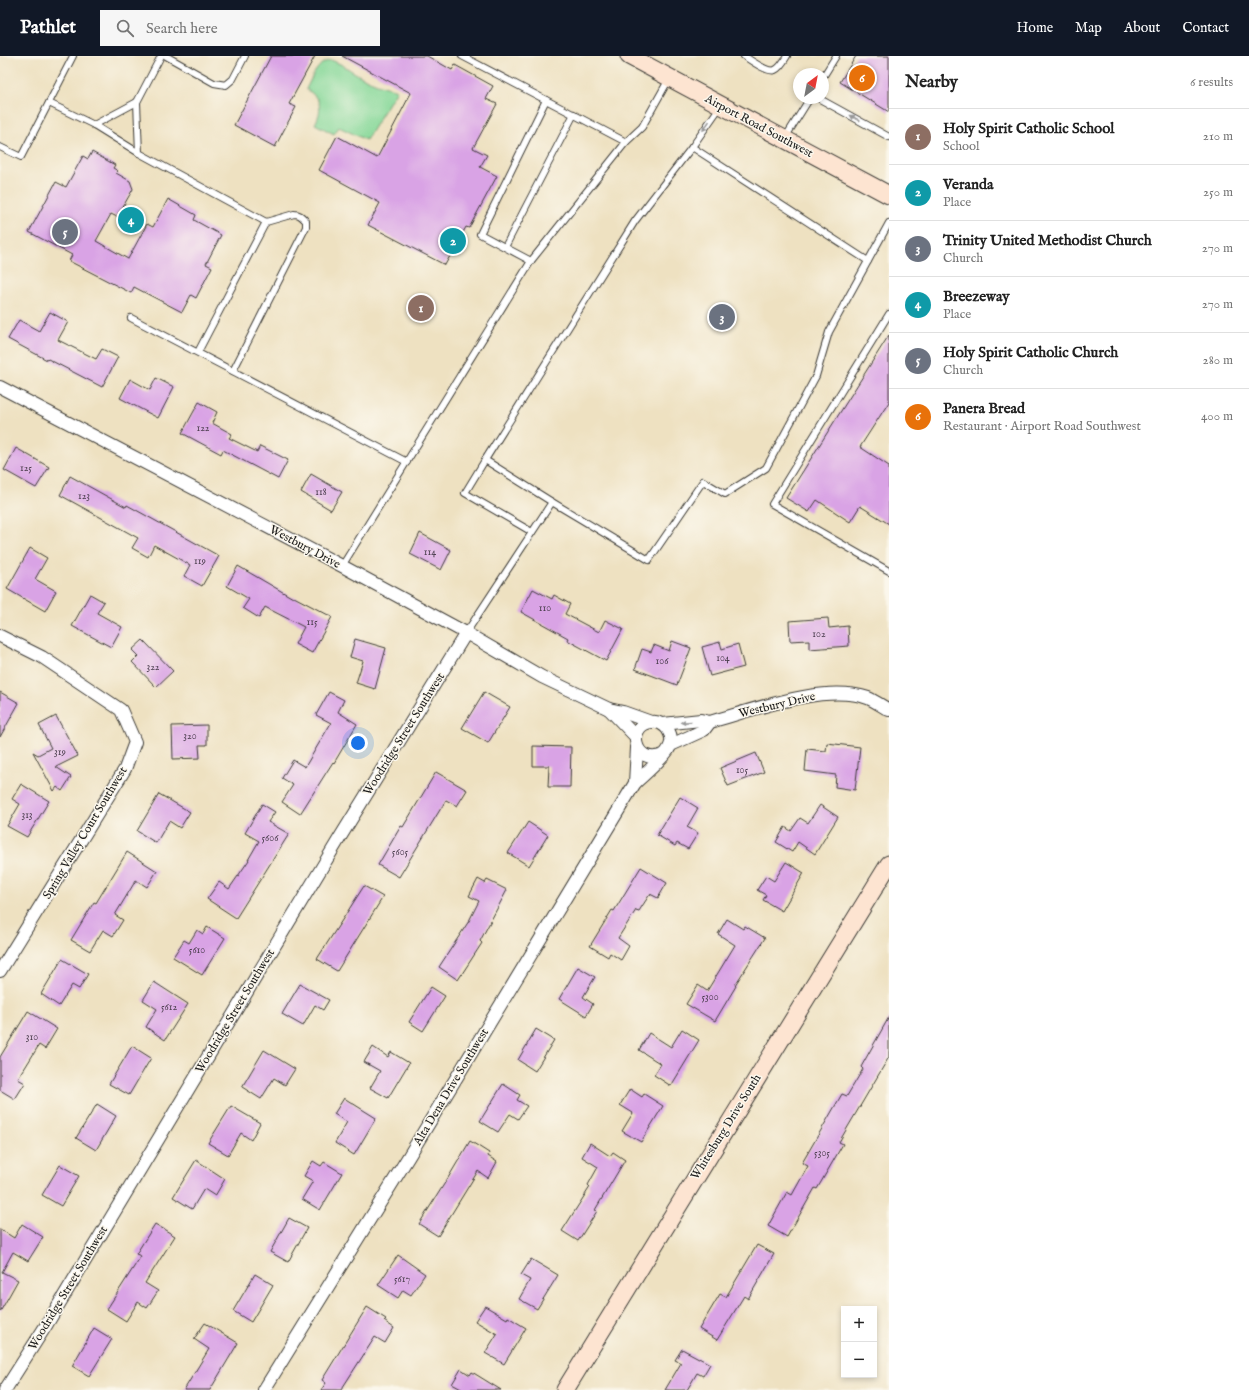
<!DOCTYPE html>
<meta charset="utf-8">
<style>
:root{--surface:#fff;--page:#f6f6f6;--text:#222;--muted:#767676;--line:#e0e0e0;--accent:#111827}
body{margin:0;font-family:"IM FELL English",serif;background:var(--page);color:var(--text)}
.controls{position:absolute;right:12px;bottom:12px;display:grid;overflow:hidden;border-radius:0px;box-shadow:0 2px 6px #0003}
.controls button{width:36px;height:36px;display:grid;place-items:center;padding:0;border:0;border-bottom:1px solid var(--line);background:var(--surface);color:var(--text);font:20px sans-serif}
.compass{position:absolute;left:793px;top:12px;width:36px;height:36px;border-radius:50%;background:var(--surface);box-shadow:0 2px 6px #0003;rotate:32deg}
.you{position:absolute;left:358px;top:687px;width:14px;height:14px;margin:-10px;border:3px solid #fff;border-radius:50%;background:#1a73e8;box-shadow:0 0 0 6px #1a73e833}
.badge{display:grid;place-items:center;width:26px;height:26px;border-radius:50%;background:var(--accent);color:#fff;font-size:13px;font-weight:700}
.pin{position:absolute;translate:-50% -50%;border:2px solid #fff;box-shadow:0 1px 4px #0006}
.list{margin:0;padding:0;list-style:none}
h2{display:flex;justify-content:space-between;align-items:center;height:52px;margin:0;padding:0 16px;font-size:17px}
h2 small{font-size:13px;font-weight:400;color:var(--muted)}
.list li{display:grid;grid-template-columns:26px 1fr auto;gap:12px;align-items:center;box-sizing:border-box;height:56px;padding:0 16px;border-top:1px solid var(--line)}
.list b{display:block;font-size:15px;white-space:nowrap}
.list p{margin:0;font-size:13px;white-space:nowrap;color:var(--muted)}
.list em{font-size:13px;font-style:normal;color:var(--muted)}
.icon{flex:none;width:22px;height:22px;fill:none;stroke:currentColor;stroke-width:2;stroke-linecap:round;stroke-linejoin:round}
.map{position:relative;flex:none;width:889px;height:1334px;overflow:hidden}
header{display:flex;align-items:center;gap:24px;box-sizing:border-box;height:56px;padding:0 20px;background:var(--accent);color:#fff}
header strong{font-size:19px}
nav{display:flex;gap:22px;margin-inline-start:auto;font-size:14px}
.search{width:280px;height:36px;background:var(--page);display:flex;align-items:center;gap:10px;box-sizing:border-box;padding:0 14px;border-radius:0px;color:var(--muted);font-size:15px}
main{display:flex}
aside{flex:1;background:var(--surface)}
.map>svg:first-child{display:block}
.green{fill:#87d899;stroke:#527a5a}
.building{fill:#d9a3e5}
.lines{fill:none;stroke-linecap:round;stroke-linejoin:round}
.lane-casing{stroke:#3c3a35;stroke-width:8}
.street-casing{stroke:#3c3a35;stroke-width:14}
.secondary-casing{stroke:#3c3a35;stroke-width:19}
.lane{stroke:#fff;stroke-width:6}
.street{stroke:#fff;stroke-width:12}
.secondary{stroke:#fde4d1;stroke-width:17}
.oneway{fill:#999}
.labels{text-anchor:middle;dominant-baseline:central;stroke-width:3;stroke-linejoin:round;paint-order:stroke}
.number-label{font-size:10px;fill:#4b3e4e}
.street-label{font-size:12px;fill:#1c1c1c;stroke:#fbf7ec}
</style>
<header>
<strong>Pathlet</strong>
<div class="search"><svg class="icon" aria-label="search" viewBox="0 0 24 24"><circle cx="10" cy="10" r="6"/><path d="M15 15l6 6"/></svg>Search here</div>
<nav><a>Home</a><a>Map</a><a>About</a><a>Contact</a></nav>
</header>
<main>
<div class="map">
<svg width="889" height="1334" viewBox="0 0 889 1334">
<rect width="100%" height="100%" fill="#fbf7ec"/>
<filter id="ink" filterUnits="userSpaceOnUse"><feTurbulence type="fractalNoise" baseFrequency=".025" numOctaves="2"/><feDisplacementMap in="SourceGraphic" scale="8" xChannelSelector="R" yChannelSelector="G"/><feConvolveMatrix kernelMatrix="1 2 1 2 8 2 1 2 1" color-interpolation-filters="sRGB"/></filter>
<filter id="wash" filterUnits="userSpaceOnUse"><feTurbulence type="fractalNoise" baseFrequency=".012" numOctaves="4" result="noise"/><feDisplacementMap in="SourceGraphic" scale="16" xChannelSelector="R" yChannelSelector="G"/><feGaussianBlur stdDeviation="0.9" result="paint"/><feColorMatrix in="noise" values="0 0 0 0 0 0 0 0 0 0 0 0 0 0 0 0 0 1.4 0 .05"/><feComposite in="paint" operator="in"/></filter>
<g filter="url(#wash)">
<rect width="100%" height="100%" fill="#eee1c1"/>
<path class="green" d="M 331,4 C 345,9 356,19 370,25 C 378,29 388,31 397,34 L 366,84 L 339,71 L 334,78 L 315,68 C 323,53 321,42 306,33 C 312,22 317,6 331,4 Z"/>
<g id="blocks">
<g class="building">
<polygon points="271,0 315,0 289,48 296,51 275,91 234,69"/>
<polygon points="342,0 427,0 452,14 455,9 493,30 486,43 497,48 473,92 487,99 480,111 497,120 469,172 466,171 445,209 368,169 380,147 319,114 337,80 377,102 411,37"/>
<polygon points="856,0 889,0 889,56 840,26"/>
<polygon points="92,96 115,109 113,112 118,115 116,117 130,125 133,133 117,161 111,158 96,185 128,203 147,168 153,171 168,143 196,159 194,164 221,179 206,208 212,211 196,242 191,239 182,256 134,231 131,237 69,205 72,199 29,176 56,126 66,131 83,100 88,103"/>
<polygon points="50,256 68,266 58,284 96,303 102,293 118,301 102,331 48,303 47,304 8,283 19,264 39,275"/>
<polygon points="889,279 889,346 860,391 889,410 889,468 860,450 850,466 817,444 809,456 786,442"/>
<polygon points="156,322 174,331 158,362 120,342 130,323 150,334"/>
<polygon points="199,346 217,356 212,367 232,378 229,382 257,396 260,390 288,404 278,423 223,394 221,398 182,377"/>
<polygon points="16,392 49,411 36,432 4,414"/>
<polygon points="311,418 342,436 331,454 301,436"/>
<polygon points="70,420 126,451 127,449 219,500 202,530 184,520 190,509 154,489 148,501 132,492 138,482 60,439"/>
<polygon points="420,477 451,494 441,514 410,498"/>
<polygon points="30,492 47,502 35,523 56,535 45,555 7,533"/>
<polygon points="238,510 293,542 294,541 332,561 312,597 295,588 304,571 265,551 259,562 243,552 249,543 227,530"/>
<polygon points="533,533 552,543 554,539 570,548 565,558 599,576 605,564 623,573 606,605 567,584 568,582 521,556"/>
<polygon points="90,538 104,546 97,557 122,571 111,591 72,570"/>
<polygon points="828,562 829,572 848,570 849,590 809,593 809,584 790,585 789,565"/>
<polygon points="355,583 386,592 375,633 356,627 363,605 350,601"/>
<polygon points="143,584 173,615 156,631 132,606 138,600 132,594"/>
<polygon points="672,585 691,592 677,629 635,613 642,593 651,596 654,589 669,595"/>
<polygon points="720,586 722,593 738,588 744,611 710,620 702,591"/>
<polygon points="0,636 19,647 0,681"/>
<polygon points="329,636 344,644 338,656 357,668 334,707 333,706 300,758 282,746 293,729 282,722 293,704 305,711 331,667 316,659"/>
<polygon points="484,636 510,651 488,687 462,672"/>
<polygon points="56,660 78,700 56,711 71,721 62,735 57,731 54,735 33,696 38,699 51,692 39,669"/>
<polygon points="207,669 207,689 199,689 200,702 173,703 172,670"/>
<polygon points="827,687 860,691 855,734 835,731 836,719 805,715 807,693 826,695"/>
<polygon points="533,690 571,691 570,731 548,731 549,710 533,710"/>
<polygon points="756,697 764,716 728,730 720,712"/>
<polygon points="436,716 467,734 457,750 446,744 399,821 378,809 401,770 403,771"/>
<polygon points="21,728 49,745 27,781 7,770 20,748 12,743"/>
<polygon points="159,738 190,756 180,772 169,765 156,787 137,775"/>
<polygon points="680,741 698,752 687,771 698,777 688,793 677,787 675,790 657,779"/>
<polygon points="262,748 275,756 268,766 289,778 236,862 207,843 219,826 229,833 249,804 248,804 259,785 245,777"/>
<polygon points="820,749 838,761 815,798 798,786 792,796 776,786 785,771 791,775 800,762 808,767"/>
<polygon points="528,766 548,779 529,810 508,797"/>
<polygon points="127,796 157,815 147,831 136,824 115,859 123,864 113,880 103,874 90,895 71,884 94,846 96,847"/>
<polygon points="786,806 804,817 782,855 763,844 766,839 757,834 766,820 774,825"/>
<polygon points="641,811 667,827 658,842 650,838 639,855 636,854 618,882 629,890 621,904 610,897 608,901 590,890 612,854 614,855"/>
<polygon points="478,823 485,827 487,824 507,834 480,885 482,887 458,924 439,911 469,865 479,845 469,840"/>
<polygon points="364,830 383,841 337,915 317,903"/>
<polygon points="727,863 743,873 745,870 765,882 735,929 736,930 715,965 686,948 698,929 707,935 735,889 718,878"/>
<polygon points="207,871 225,882 202,919 173,901 184,884 189,887 197,874 203,878"/>
<polygon points="62,903 88,918 79,933 72,929 59,950 41,938"/>
<polygon points="578,911 595,921 583,941 593,948 586,960 559,943"/>
<polygon points="154,926 188,948 165,984 146,971 157,953 143,944"/>
<polygon points="300,928 329,944 323,954 315,949 303,970 282,958"/>
<polygon points="431,931 445,940 423,975 409,966"/>
<polygon points="28,955 57,973 45,993 39,989 18,1023 25,1027 15,1043 0,1034 0,1001"/>
<polygon points="889,961 889,1001 839,1086 843,1088 817,1133 815,1132 787,1181 768,1170 787,1136 792,1139 808,1110 802,1107 842,1038 847,1040 863,1013 861,1011"/>
<polygon points="536,973 554,984 535,1015 518,1004"/>
<polygon points="682,973 699,984 671,1030 654,1019 661,1008 639,994 649,977 671,991"/>
<polygon points="132,990 151,1002 129,1039 109,1028"/>
<polygon points="373,991 388,1001 391,996 409,1007 388,1042 370,1032 380,1015 364,1006"/>
<polygon points="264,994 295,1013 285,1029 274,1022 261,1043 242,1031"/>
<polygon points="503,1028 520,1039 517,1044 527,1050 518,1063 510,1058 498,1076 480,1065"/>
<polygon points="630,1033 642,1041 644,1038 663,1050 641,1086 622,1075 633,1057 620,1049"/>
<polygon points="344,1042 376,1062 354,1099 335,1087 347,1066 334,1058"/>
<polygon points="97,1048 116,1060 96,1094 76,1082"/>
<polygon points="231,1050 260,1067 251,1084 241,1077 228,1099 208,1087"/>
<polygon points="470,1085 489,1097 488,1100 497,1106 488,1122 478,1115 438,1180 419,1168 448,1122"/>
<polygon points="590,1087 610,1100 613,1096 625,1104 595,1154 597,1155 578,1185 562,1175 590,1131 588,1129 598,1111 582,1101"/>
<polygon points="196,1104 225,1123 215,1140 204,1133 192,1153 173,1141"/>
<polygon points="313,1105 321,1110 324,1106 342,1117 320,1154 302,1143 313,1125 304,1120"/>
<polygon points="60,1109 79,1120 61,1150 42,1139"/>
<polygon points="289,1162 307,1172 288,1206 270,1196"/>
<polygon points="22,1168 43,1181 28,1205 13,1196 2,1216 18,1224 0,1256 0,1173 14,1182"/>
<polygon points="155,1168 175,1180 145,1227 158,1235 147,1252 138,1246 126,1265 107,1253 141,1200 136,1198"/>
<polygon points="757,1189 774,1198 748,1243 744,1240 717,1284 699,1273 720,1238 726,1241"/>
<polygon points="398,1199 425,1218 411,1239 403,1234 398,1242 378,1229"/>
<polygon points="531,1203 558,1219 537,1253 519,1243 530,1224 521,1219"/>
<polygon points="255,1218 273,1229 251,1266 233,1255"/>
<polygon points="485,1250 507,1263 508,1261 526,1272 504,1308 485,1297 497,1278 475,1265"/>
<polygon points="367,1251 386,1263 384,1265 394,1272 385,1287 375,1281 341,1334 321,1334 326,1327 322,1324"/>
<polygon points="205,1267 238,1287 210,1334 184,1334 209,1293 194,1283"/>
<polygon points="94,1272 112,1283 89,1320 72,1310"/>
<polygon points="682,1293 710,1308 703,1320 697,1317 687,1334 665,1334 681,1307 675,1304"/>
<polygon points="461,1313 470,1319 472,1316 501,1334 463,1334 452,1328"/>
</g>
</g>
</g>
<g filter="url(#ink)">
<use href="#blocks" fill-opacity="0" stroke="#3c3a35" stroke-width="1"/>
<g class="lines">
<g class="lane-casing">
<g id="lane">
<polyline points="166,0 214,27 226,29 233,23 245,0"/>
<polyline points="462,0 626,86"/>
<path d="M 744,0 C 750,4 768,17 775,14 C 780,12 784,5 787,0"/>
<polyline points="823,21 836,0"/>
<polyline points="818,42 889,81"/>
<polyline points="137,46 139,97"/>
<polyline points="49,47 94,69 139,97 266,166 198,296"/>
<polyline points="720,51 692,91 635,165 485,404 552,446 649,504 703,425 725,438 766,412 816,320 829,276 889,167"/>
<polyline points="94,69 137,46 161,0"/>
<polyline points="785,82 810,42"/>
<polyline points="0,91 21,101 73,0"/>
<polyline points="692,91 868,205"/>
<polyline points="505,191 574,58"/>
<polyline points="531,205 480,178 546,44"/>
<polyline points="889,258 772,448 889,515"/>
<polyline points="131,262 407,406"/>
<path d="M 233,315 L 306,171 L 306,165 C 302,161 300,158 294,158 L 266,166"/>
<polyline points="485,404 465,437 532,476"/>
<polyline points="342,510 531,205 626,86 642,71 669,23"/>
<polyline points="466,577 552,446"/>
</g>
</g>
<g class="street-casing">
<g id="street">
<polyline points="0,331 342,510 466,577 542,621 609,653 623,656 651,666"/>
<polyline points="0,580 42,601 121,654 135,686 125,713 0,915"/>
<polyline points="609,653 636,681"/>
<path d="M 663,668 L 701,664 L 710,666 C 753,654 824,627 868,642 C 875,645 882,650 889,654"/>
<polyline points="671,689 704,674 710,666"/>
<polyline points="635,727 637,692"/>
<polyline points="5,1334 47,1268 339,783 466,577"/>
<path d="M 264,1334 L 409,1100 L 635,727 C 645,718 661,704 668,694 C 672,688 672,680 668,674 C 665,669 658,665 652,666 C 626,668 633,711 663,699"/>
</g>
</g>
<g class="secondary-casing">
<g id="secondary">
<polyline points="629,0 889,139"/>
<polyline points="565,1334 889,808"/>
</g>
</g>
<use href="#lane" class="lane"/>
<use href="#street" class="street"/>
<use href="#secondary" class="secondary"/>
</g>
<defs><path id="oneway-solid" d="M-6-.8H1V-3.2L6.5 0L1 3.2V.8H-6Z"/></defs>
<g class="oneway">
<use href="#oneway-solid" transform="translate(855 62) rotate(-151)"/>
<use href="#oneway-solid" transform="translate(706 70) rotate(125)"/>
<use href="#oneway-solid" transform="translate(686 666) rotate(175)"/>
</g>
</g>
<g class="labels">
<g class="number-label">
<text x="203" y="372">122</text>
<text x="26" y="412">125</text>
<text x="321" y="436">118</text>
<text x="84" y="440">123</text>
<text x="430" y="496">114</text>
<text x="200" y="505">119</text>
<text x="545" y="552">110</text>
<text x="312" y="566">115</text>
<text x="819" y="578">102</text>
<text x="723" y="602">104</text>
<text x="662" y="605">106</text>
<text x="153" y="611">322</text>
<text x="190" y="680">320</text>
<text x="60" y="696">319</text>
<text x="742" y="714">105</text>
<text x="27" y="759">313</text>
<text x="270" y="782">5606</text>
<text x="400" y="796">5605</text>
<text x="197" y="894">5610</text>
<text x="710" y="941">5300</text>
<text x="169" y="951">5612</text>
<text x="32" y="981">310</text>
<text x="822" y="1097">5305</text>
<text x="402" y="1223">5617</text>
</g>
<g class="street-label">
<text transform="translate(759 70) rotate(28)">Airport Road Southwest</text>
<text transform="translate(305 491) rotate(28)">Westbury Drive</text>
<text transform="translate(777 649) rotate(-13)">Westbury Drive</text>
<text transform="translate(404 678) rotate(-58)">Woodridge Street Southwest</text>
<text transform="translate(85 777) rotate(-59)">Spring Valley Court Southwest</text>
<text transform="translate(235 955) rotate(-59)">Woodridge Street Southwest</text>
<text transform="translate(451 1031) rotate(-59)">Alta Dena Drive Southwest</text>
<text transform="translate(726 1071) rotate(-58)">Whitesburg Drive South</text>
<text transform="translate(68 1232) rotate(-59)">Woodridge Street Southwest</text>
</g>
</g>
</svg>
<div class="controls">
<button>+</button>
<button>−</button>
</div>
<svg class="compass" viewBox="-18 -18 36 36"><path d="M0-13l5 13h-10z" fill="#e53935"/><path d="M0 13l5-13h-10z" fill="#767676"/></svg>
<div class="you"></div>
<div class="pin badge" style="left:421px;top:252px;background:#8d6e63">1</div>
<div class="pin badge" style="left:453px;top:185px;background:#0f9aa8">2</div>
<div class="pin badge" style="left:722px;top:261px;background:#6b7280">3</div>
<div class="pin badge" style="left:131px;top:164px;background:#0f9aa8">4</div>
<div class="pin badge" style="left:65px;top:176px;background:#6b7280">5</div>
<div class="pin badge" style="left:862px;top:22px;background:#e8710a">6</div>
</div>
<aside>
<h2>Nearby<small>6 results</small></h2>
<ul class="list">
<li><span class="badge" style="background:#8d6e63">1</span><div><b>Holy Spirit Catholic School</b><p>School</p></div><em>210 m</em></li>
<li><span class="badge" style="background:#0f9aa8">2</span><div><b>Veranda</b><p>Place</p></div><em>250 m</em></li>
<li><span class="badge" style="background:#6b7280">3</span><div><b>Trinity United Methodist Church</b><p>Church</p></div><em>270 m</em></li>
<li><span class="badge" style="background:#0f9aa8">4</span><div><b>Breezeway</b><p>Place</p></div><em>270 m</em></li>
<li><span class="badge" style="background:#6b7280">5</span><div><b>Holy Spirit Catholic Church</b><p>Church</p></div><em>280 m</em></li>
<li><span class="badge" style="background:#e8710a">6</span><div><b>Panera Bread</b><p>Restaurant · Airport Road Southwest</p></div><em>400 m</em></li>
</ul>
</aside>
</main>
